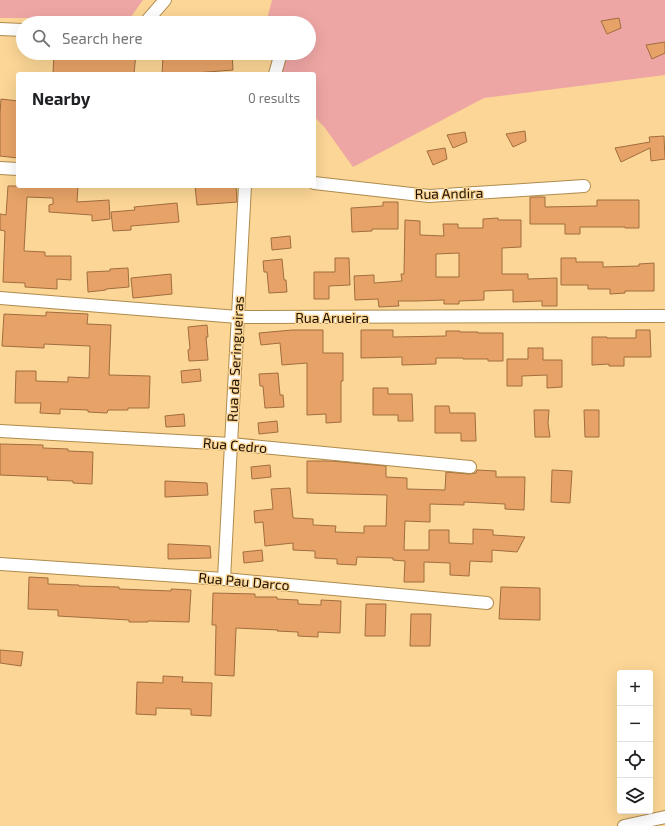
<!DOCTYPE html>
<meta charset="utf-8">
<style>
:root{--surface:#fff;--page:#f6f6f6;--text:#202124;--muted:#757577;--line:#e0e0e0}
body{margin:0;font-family:"Exo 2",sans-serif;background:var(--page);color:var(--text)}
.controls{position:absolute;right:12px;bottom:12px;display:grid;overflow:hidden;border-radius:4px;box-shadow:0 4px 16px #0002}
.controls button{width:36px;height:36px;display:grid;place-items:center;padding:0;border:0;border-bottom:1px solid var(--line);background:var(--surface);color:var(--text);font:20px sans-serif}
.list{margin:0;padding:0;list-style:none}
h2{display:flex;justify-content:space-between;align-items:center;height:52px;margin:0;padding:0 16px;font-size:17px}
h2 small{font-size:13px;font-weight:400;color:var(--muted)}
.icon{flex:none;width:22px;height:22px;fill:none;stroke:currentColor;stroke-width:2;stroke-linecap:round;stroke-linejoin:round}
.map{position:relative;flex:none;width:665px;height:826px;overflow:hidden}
.search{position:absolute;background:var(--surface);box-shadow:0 4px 16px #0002;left:16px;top:16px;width:300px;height:44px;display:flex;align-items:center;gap:10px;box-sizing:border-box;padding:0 14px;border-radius:22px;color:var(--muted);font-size:15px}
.panel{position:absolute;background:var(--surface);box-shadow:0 4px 16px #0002;left:16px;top:72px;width:300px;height:116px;border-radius:4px}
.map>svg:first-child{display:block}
.green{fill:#eea6a4}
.building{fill:#e7a367;stroke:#a16d3f;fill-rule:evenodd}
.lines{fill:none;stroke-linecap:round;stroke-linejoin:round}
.street-casing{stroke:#ae8b4d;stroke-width:14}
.street{stroke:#fff;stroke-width:12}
.labels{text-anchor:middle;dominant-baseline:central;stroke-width:3;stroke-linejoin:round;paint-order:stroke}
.street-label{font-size:14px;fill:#1e1100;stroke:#fbd696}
</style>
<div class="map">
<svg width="665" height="826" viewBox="0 0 665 826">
<rect width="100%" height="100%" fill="#fbd696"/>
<g class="green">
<polygon points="0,0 143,0 130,18 0,18"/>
<polygon points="272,0 665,0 665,75 484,98 353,167 325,128 314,116 314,74 279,74 268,55 268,53 309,53 309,23 266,23"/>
</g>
<g class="building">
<polygon points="619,18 621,28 607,34 601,21"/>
<polygon points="665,42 665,53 652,59 646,45"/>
<polygon points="54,53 74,54 74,53 136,53 134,74 53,74"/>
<polygon points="210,53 232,53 233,70 182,74 162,74 163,56 191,58 191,54"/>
<polygon points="1,99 18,101 18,158 0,156 0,114"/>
<polygon points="525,131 526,141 513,147 506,134"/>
<polygon points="465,132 467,142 453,148 447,135"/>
<polygon points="664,136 665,159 651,161 650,148 621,162 615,148 650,142 649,137"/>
<polygon points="445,148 447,159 433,165 427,151"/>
<polygon points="8,186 78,186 77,202 109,200 110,219 92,221 92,215 49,212 49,205 53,204 53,198 27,197 24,251 45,252 45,256 71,256 71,280 57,279 57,289 25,287 25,283 3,282 5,231 0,230 0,214 6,215"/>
<polygon points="195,186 236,186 237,202 197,205"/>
<polygon points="530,197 545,197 545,207 597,206 597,200 639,200 639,228 625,228 625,227 580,227 580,234 565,234 565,224 530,224"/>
<polygon points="383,202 398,202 398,229 372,229 372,231 352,232 351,208 383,206"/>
<polygon points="177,203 179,222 131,226 131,230 113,231 111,212 135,210 134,207"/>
<path d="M 498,218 L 498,220 L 521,220 L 521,247 L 502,248 L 502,274 L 528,274 L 528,279 L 557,278 L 557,306 L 542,306 L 542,301 L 513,302 L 513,290 L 484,291 L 484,300 L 459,301 L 459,304 L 444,304 L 444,300 L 417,301 L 398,301 L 399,306 L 379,307 L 378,299 L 355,300 L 354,276 L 374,275 L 374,283 L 402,281 L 401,274 L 404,274 L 405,220 L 420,221 L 420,235 L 444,236 L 443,224 L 458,224 L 458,228 L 483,228 L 483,219 ZM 459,253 L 459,277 L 436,277 L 436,254 Z"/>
<polygon points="290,236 291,248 272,250 271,238"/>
<polygon points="335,258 349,258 350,285 329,286 329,299 314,299 314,272 335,272"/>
<polygon points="561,258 576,258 576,262 603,262 603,267 639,266 639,264 654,263 654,291 625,291 625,293 610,294 610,289 588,289 588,285 561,285"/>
<polygon points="282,259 284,280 286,280 287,292 269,293 267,272 264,272 263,261"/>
<polygon points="128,268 129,287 106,289 106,290 88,292 87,272 110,271 110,269"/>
<polygon points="171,274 172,294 133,298 131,278"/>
<polygon points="46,312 88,314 87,324 111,325 109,375 150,376 149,408 128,408 128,410 108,410 107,413 88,412 88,410 60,409 60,414 40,413 41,403 15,403 16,371 36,371 36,381 68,382 68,377 89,378 90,346 44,344 44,348 2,346 4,314 46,316"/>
<polygon points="207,325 208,337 206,337 208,360 189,361 188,350 190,349 188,327"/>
<polygon points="292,330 323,330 323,353 343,353 343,381 341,381 341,422 326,423 326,414 307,415 307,363 282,365 280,343 261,345 259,333"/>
<polygon points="361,330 393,330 393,337 446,336 446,331 460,331 460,332 478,332 478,333 503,333 503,361 488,361 488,359 463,359 463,358 436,358 436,364 402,365 402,357 361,358"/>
<polygon points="636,330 650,330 651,357 624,357 624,366 609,366 609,364 592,365 592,337 607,337 607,338 636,338"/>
<polygon points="528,348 543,348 543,360 562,360 562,387 547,388 547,375 522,376 522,386 507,386 507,359 528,359"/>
<polygon points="200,369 201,381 182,383 181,371"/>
<polygon points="278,373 280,395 283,395 284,407 265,408 263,386 260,386 259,374"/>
<polygon points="373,388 388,388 388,394 412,394 413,421 398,421 398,415 373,415"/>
<polygon points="435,406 449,406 450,413 475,413 476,441 461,441 461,433 435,433"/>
<polygon points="534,410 549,410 548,423 550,437 535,437"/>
<polygon points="584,410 599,410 599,437 585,437"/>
<polygon points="184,414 185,426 166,427 165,416"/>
<polygon points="277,421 278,432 259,434 258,423"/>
<polygon points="0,444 43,445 43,448 68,449 68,451 93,452 92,484 73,483 73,481 47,480 48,477 0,475"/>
<polygon points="307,461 332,461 386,466 386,477 407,478 407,489 445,490 446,472 469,474 476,473 477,470 496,471 496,477 525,477 524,510 505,509 505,504 464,502 464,505 430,504 430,522 405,521 404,550 429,550 429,530 449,530 449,543 473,544 473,529 493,530 493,535 525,537 517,552 492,550 492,562 470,561 469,576 450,575 450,563 424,562 424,582 404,582 405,561 393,560 393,558 357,557 356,565 337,564 337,559 315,558 315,551 293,550 293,543 265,546 263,522 255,523 254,511 273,509 271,489 290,488 293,518 313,519 313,525 336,526 335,532 364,533 364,526 386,526 387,495 307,493"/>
<polygon points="270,465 271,477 252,479 251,467"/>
<polygon points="552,470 572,471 570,503 551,502"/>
<polygon points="165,481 207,483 208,495 165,497"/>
<polygon points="168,544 210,546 211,558 168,559"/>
<polygon points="262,550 263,561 244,563 243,552"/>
<polygon points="29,577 48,578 48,584 79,585 79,586 119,587 119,589 171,591 171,589 191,590 189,622 148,621 148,622 129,622 129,620 58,616 58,610 28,609"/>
<polygon points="501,587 540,588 540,620 499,619"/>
<polygon points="213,593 255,594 255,597 277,597 277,599 298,600 298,604 321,605 321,600 341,601 340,633 318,632 318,637 298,636 298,632 277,631 278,630 236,628 234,676 215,675 216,625 212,625"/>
<polygon points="366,604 386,604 385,636 365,636"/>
<polygon points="411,614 431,614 430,646 410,646"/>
<polygon points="0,650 23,652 21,666 0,663"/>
<polygon points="163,676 183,677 182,682 212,683 211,716 191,715 191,709 156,708 156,715 136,714 137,682 163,683"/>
</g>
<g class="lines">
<g class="street-casing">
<g id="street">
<polyline points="145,23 165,0"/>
<polyline points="0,29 23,30"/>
<polyline points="275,74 281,53"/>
<polyline points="0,168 18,169"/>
<polyline points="314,183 429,196 584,186"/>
<polyline points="0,298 238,317 665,316"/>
<polyline points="0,431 231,444 470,467"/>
<polyline points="0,564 224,579 487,603"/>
<polyline points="224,579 231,444 245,186"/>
<polyline points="624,826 665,817"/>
</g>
</g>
<use href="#street" class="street"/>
</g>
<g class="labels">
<g class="street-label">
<text transform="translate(449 193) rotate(-1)">Rua Andira</text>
<text x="332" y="317">Rua Arueira</text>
<text transform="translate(235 359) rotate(-87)">Rua da Seringueiras</text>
<text transform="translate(235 445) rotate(5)">Rua Cedro</text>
<text transform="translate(244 581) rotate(5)">Rua Pau Darco</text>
</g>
</g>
</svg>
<div class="controls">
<button>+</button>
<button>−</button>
<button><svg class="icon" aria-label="locate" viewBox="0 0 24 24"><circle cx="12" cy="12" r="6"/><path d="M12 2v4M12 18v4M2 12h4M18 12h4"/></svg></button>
<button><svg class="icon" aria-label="layers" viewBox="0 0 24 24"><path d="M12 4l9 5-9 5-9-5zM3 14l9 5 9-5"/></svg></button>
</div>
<div class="search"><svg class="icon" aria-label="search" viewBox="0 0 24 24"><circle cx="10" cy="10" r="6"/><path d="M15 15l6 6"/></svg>Search here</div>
<section class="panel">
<h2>Nearby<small>0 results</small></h2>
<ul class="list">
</ul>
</section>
</div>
